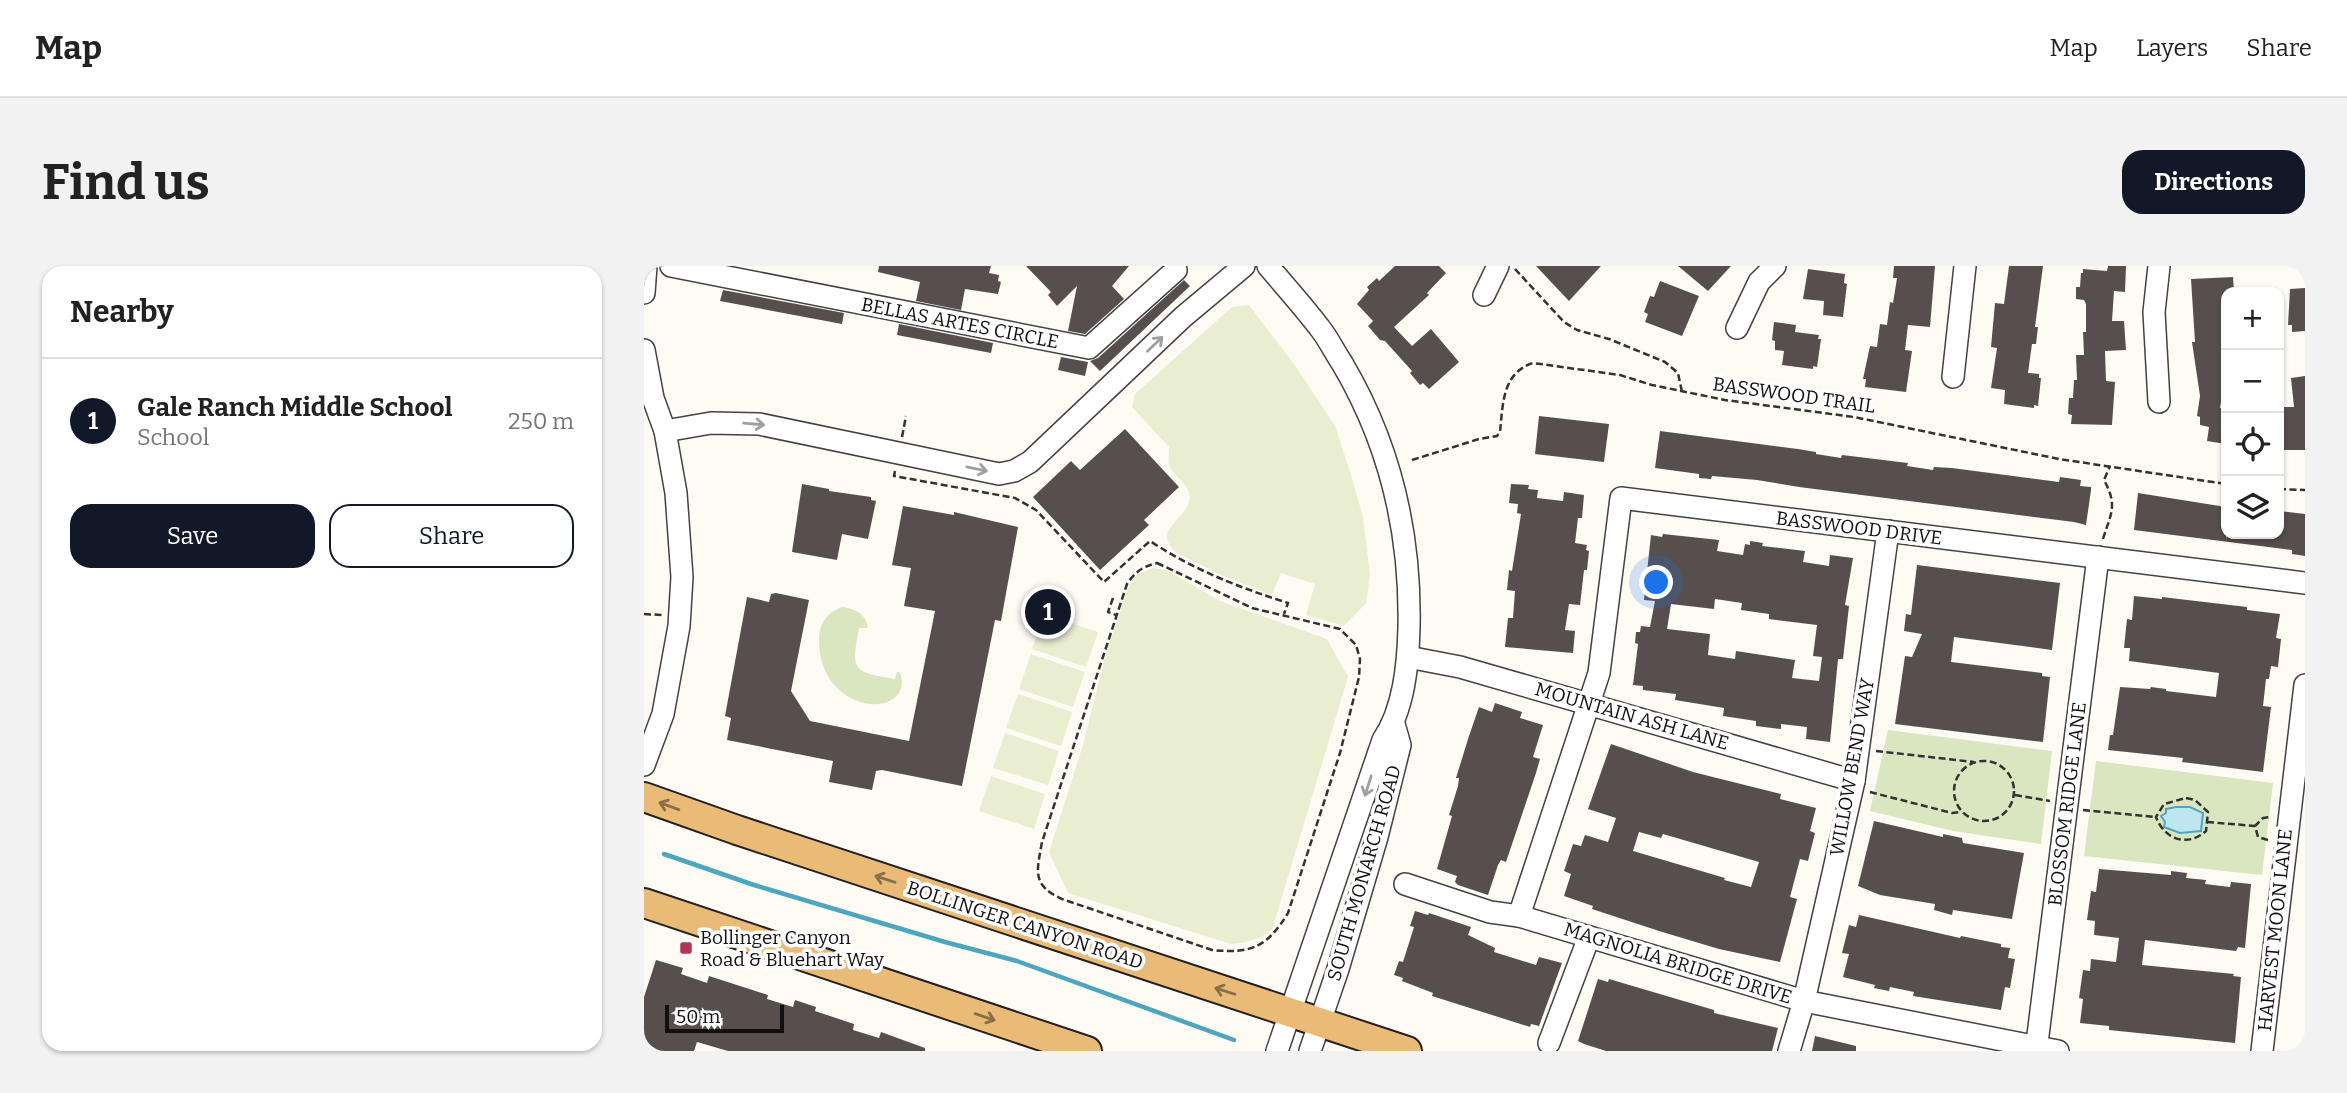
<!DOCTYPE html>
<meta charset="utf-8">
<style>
:root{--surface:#fff;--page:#f2f2f2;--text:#222;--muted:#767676;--line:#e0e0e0;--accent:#111827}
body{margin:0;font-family:Bitter,serif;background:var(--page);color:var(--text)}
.controls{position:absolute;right:21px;top:21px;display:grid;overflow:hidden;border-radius:14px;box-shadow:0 2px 5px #0004}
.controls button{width:63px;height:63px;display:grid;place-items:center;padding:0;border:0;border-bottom:2px solid var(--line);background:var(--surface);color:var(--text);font:35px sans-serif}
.scale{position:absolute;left:21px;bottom:18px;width:119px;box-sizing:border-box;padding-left:7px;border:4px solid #101010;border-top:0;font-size:19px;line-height:24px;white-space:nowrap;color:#101010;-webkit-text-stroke:5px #fff;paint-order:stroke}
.you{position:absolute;left:1013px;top:317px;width:24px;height:24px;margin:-18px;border:5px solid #fff;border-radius:50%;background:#1a73e8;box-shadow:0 0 0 10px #1a73e833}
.badge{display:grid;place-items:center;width:46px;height:46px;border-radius:50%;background:var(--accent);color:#fff;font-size:23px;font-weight:700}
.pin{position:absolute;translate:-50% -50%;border:4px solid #fff;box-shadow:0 2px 7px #0006}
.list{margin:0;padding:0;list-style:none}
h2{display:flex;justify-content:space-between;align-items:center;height:91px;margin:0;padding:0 28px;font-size:30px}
h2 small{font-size:23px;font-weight:400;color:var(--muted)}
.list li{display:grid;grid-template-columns:46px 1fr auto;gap:21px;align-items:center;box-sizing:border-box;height:126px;padding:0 28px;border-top:2px solid var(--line)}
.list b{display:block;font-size:26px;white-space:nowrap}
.list p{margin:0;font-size:23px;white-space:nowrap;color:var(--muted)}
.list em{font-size:23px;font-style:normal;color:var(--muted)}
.actions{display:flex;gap:14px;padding:21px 28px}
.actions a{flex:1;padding:16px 0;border:2px solid var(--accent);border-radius:21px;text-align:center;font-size:24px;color:var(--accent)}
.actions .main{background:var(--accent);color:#fff}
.icon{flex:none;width:38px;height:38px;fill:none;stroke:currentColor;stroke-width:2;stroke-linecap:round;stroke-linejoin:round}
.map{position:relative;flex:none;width:1661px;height:785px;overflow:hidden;border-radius:21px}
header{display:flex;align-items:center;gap:42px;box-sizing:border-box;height:98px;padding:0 35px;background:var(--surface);border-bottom:2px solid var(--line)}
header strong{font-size:33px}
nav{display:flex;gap:38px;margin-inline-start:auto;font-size:24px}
.intro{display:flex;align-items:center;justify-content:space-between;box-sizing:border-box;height:168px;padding:0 42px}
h1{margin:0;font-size:49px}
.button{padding:18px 32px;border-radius:21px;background:var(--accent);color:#fff;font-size:24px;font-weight:700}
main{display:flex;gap:42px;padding:0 42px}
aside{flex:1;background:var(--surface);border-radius:21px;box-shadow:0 2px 5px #0004}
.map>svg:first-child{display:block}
.green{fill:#dae6c0}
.pitch{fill:#e9eed1}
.water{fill:#bde6f0;stroke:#4ca6c0;stroke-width:2}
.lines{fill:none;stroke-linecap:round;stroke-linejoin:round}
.stream{stroke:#4ca6c0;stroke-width:4.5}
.building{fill:#574f4d;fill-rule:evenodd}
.minor-casing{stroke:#434343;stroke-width:24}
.major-casing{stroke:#212121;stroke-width:32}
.path{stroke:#323232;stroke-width:2.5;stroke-dasharray:7 3.5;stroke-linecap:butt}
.minor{stroke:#fff;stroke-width:21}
.major{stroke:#eaba77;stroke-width:28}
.oneway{stroke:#9f9f9f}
.oneway2{stroke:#886e49}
.poi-dot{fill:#b23551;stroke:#fff;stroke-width:2.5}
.labels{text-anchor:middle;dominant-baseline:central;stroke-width:7;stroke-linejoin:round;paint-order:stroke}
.street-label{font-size:19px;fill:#101010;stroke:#fff}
.poi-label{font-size:19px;fill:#101010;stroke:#fff;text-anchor:start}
</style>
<header>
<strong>Map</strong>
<nav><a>Map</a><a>Layers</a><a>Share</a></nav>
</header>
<div class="intro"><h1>Find us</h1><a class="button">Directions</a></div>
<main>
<aside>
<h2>Nearby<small></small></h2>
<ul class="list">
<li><span class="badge">1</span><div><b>Gale Ranch Middle School</b><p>School</p></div><em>250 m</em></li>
</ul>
<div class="actions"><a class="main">Save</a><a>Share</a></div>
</aside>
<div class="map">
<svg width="1661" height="785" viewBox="0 0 1661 785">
<rect width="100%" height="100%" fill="#fefaf4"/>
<g class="green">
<path d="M 199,341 C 212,343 222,348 224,362 L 215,362 C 207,404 208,406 251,413 L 253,406 L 256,406 C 272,455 174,451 175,373 C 175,358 184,345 199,341 Z"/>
<polygon points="1244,464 1408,485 1397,578 1309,565 1226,545"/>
<polygon points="1452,495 1629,517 1618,609 1440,590"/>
</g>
<g class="pitch">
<path d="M 605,39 L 650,98 L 691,160 L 706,206 L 719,251 L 726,309 L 722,337 L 700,360 L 662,349 L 671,318 L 637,307 L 628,329 L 577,309 L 533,287 C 507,265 540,254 545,236 C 550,219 528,211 525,198 C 524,193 525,186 525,181 L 488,141 L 491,128 L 588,41 Z"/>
<path d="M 509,302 L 522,304 L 576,335 L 683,373 L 704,411 L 628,664 C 616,673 602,677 587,678 L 424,627 L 405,586 L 439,479 L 461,391 L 481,331 L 487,315 L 492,309 Z"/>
<polygon points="400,349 454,366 442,401 388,383"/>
<polygon points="387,388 441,406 429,441 375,423"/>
<polygon points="374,428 428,446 417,480 362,462"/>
<polygon points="361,467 415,485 404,519 349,502"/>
<polygon points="347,510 401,528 390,563 335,545"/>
</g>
<polygon class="water" points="1532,541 1546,541 1559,547 1557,565 1536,567 1520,561 1521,556 1517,550 1522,547 1522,543"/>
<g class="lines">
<polyline class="stream" points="20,588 110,619 301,676 373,695 590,774"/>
</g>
<g class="building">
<polygon points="235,0 347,0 345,7 355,9 354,15 357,16 354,28 321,23 317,44 272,35 276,16 234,6"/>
<polygon points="382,0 485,0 468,20 480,33 441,68 424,65 433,20 413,40 404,29 407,26"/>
<polygon points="751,0 795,0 802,7 783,27 785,29 750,61 768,80 787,63 815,96 785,123 779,117 776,119 766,107 768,105 741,75 736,74 724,60 729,55 713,38 725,24 723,21 733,12 735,15"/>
<polygon points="892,0 957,0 925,35"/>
<polygon points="1034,0 1087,0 1064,25"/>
<polygon points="1250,0 1291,0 1286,61 1264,59 1261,84 1268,85 1262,126 1221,121 1222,113 1219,113 1226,80 1233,81 1236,58 1243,59 1246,36 1249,37 1253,12 1249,12"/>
<polygon points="1365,0 1399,0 1391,61 1394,61 1392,78 1388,78 1384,107 1395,108 1395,112 1397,112 1394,140 1390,139 1390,142 1360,138 1361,124 1347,122 1353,82 1347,81 1351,37 1360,38"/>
<polygon points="1464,0 1482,0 1481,26 1470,25 1468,55 1480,55 1482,84 1461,85 1462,115 1471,116 1468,159 1427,158 1428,149 1424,148 1425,132 1429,132 1430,114 1433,114 1432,89 1440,89 1439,66 1442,66 1442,38 1440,34 1432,33 1432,21 1436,21 1437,7 1439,7 1439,3 1463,5"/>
<polygon points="1164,3 1201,8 1200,17 1203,18 1199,51 1179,49 1180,35 1159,33"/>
<polygon points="1589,11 1590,26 1582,26 1582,116 1580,116 1576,142 1582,143 1582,178 1563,175 1565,161 1556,159 1556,151 1553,150 1556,130 1548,76 1551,76 1547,13"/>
<polygon points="540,14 546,20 456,105 446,95 454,92"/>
<polygon points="1016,15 1055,30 1038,70 1001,56 1004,48 1000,46 1006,30 1010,31"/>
<polygon points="1661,22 1661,65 1648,66 1648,59 1644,59 1646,23"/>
<polygon points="79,24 200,47 198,58 76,35"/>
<polygon points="1130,56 1152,59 1151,66 1175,69 1174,73 1177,73 1173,101 1169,100 1169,103 1138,99 1140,85 1131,84 1131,75 1128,74"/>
<polygon points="255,58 349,77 347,87 253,69"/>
<polygon points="417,91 444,96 441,110 414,104"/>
<polygon points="1661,110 1661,184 1636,184 1636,141 1650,141 1647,112"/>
<polygon points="895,150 965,158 960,196 891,188"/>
<polygon points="481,163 535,221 500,254 505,259 456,304 389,231 427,195 436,204"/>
<polygon points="1016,165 1154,183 1172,186 1172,188 1197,192 1198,189 1264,197 1263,200 1289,204 1290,201 1308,202 1415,216 1416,211 1437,214 1436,220 1447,221 1447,224 1442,259 1430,256 1155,221 1113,214 1068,210 1067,213 1055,212 1055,208 1011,202"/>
<polygon points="158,218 185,223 185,225 227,231 227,234 232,235 224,273 198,268 193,294 148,286"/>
<polygon points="867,218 885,219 884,223 894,224 893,232 919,235 920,226 940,229 938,252 934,252 931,277 943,279 942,284 945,285 943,304 940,304 936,339 925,338 921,364 931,365 929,387 861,381 864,352 869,352 871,325 863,324 865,304 868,305 877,248 873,247 874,238 865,237"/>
<polygon points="1494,227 1582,241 1582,274 1583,268 1635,268 1635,245 1661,248 1661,290 1648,288 1648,284 1490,264"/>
<polygon points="259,240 310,249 310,246 374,261 357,355 351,354 318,520 238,504 232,505 228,524 185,516 189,495 83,474 87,452 81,450 103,331 125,336 127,328 132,327 165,334 147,425 166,455 265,475 291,345 260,340 267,302 248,299"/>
<path d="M 1019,268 L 1075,274 L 1073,285 L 1099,289 L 1101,278 L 1106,279 L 1106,275 L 1119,277 L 1118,280 L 1161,285 L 1159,296 L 1185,300 L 1186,289 L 1209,292 L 1201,339 L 1205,340 L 1199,393 L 1194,393 L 1186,476 L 1162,473 L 1163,461 L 1137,458 L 1137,463 L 1112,460 L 1112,455 L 1079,450 L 1080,442 L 1031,434 L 1032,428 L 999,424 L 999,420 L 989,419 L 994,378 L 991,377 L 992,366 L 996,366 L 997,360 L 1006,361 L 1011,335 L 1000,334 L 1007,269 L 1018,271 ZM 1071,333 L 1098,337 L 1097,344 L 1125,348 L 1125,353 L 1173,359 L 1169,390 L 1178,391 L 1175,415 L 1148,412 L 1151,394 L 1092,385 L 1091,393 L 1064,389 L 1066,368 L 1023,363 L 1027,338 L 1070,343 Z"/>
<polygon points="1273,299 1416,317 1408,384 1310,371 1307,396 1398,407 1398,410 1406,411 1399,476 1251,458 1261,390 1268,391 1278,368 1260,365 1262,348 1267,349"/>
<polygon points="1490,330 1518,333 1518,331 1603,341 1603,344 1636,348 1632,372 1637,373 1634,401 1627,400 1625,413 1622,413 1619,440 1627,441 1619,506 1538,496 1539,492 1530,491 1464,484 1466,469 1469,469 1476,421 1506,423 1507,421 1522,423 1522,425 1572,431 1575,407 1485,395 1486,382 1480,382 1483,353 1488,354"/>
<polygon points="851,437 878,446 876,452 899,459 889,491 896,493 892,507 862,596 857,594 854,599 844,629 814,619 811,616 813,610 793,603 808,550 805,549 814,520 815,512 812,512 825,470 835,441 848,446"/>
<path d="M 967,478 L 1049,506 L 1137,528 L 1136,533 L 1172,542 L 1166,565 L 1171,567 L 1164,595 L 1156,593 L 1146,631 L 1153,633 L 1136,696 L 1075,683 L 1015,665 L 948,643 L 949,640 L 920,630 L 927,608 L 920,605 L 929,578 L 937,580 L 941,569 L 964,576 L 972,552 L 944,543 ZM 995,566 L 1017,572 L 1019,568 L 1115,596 L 1107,621 L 1080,614 L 1081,612 L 989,585 Z"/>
<polygon points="1230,555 1299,571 1299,568 1318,572 1319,577 1380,587 1368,653 1309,644 1308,649 1290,644 1291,638 1236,629 1214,620"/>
<polygon points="1455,603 1527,609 1527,605 1543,607 1542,612 1562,614 1561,618 1586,621 1587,616 1607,618 1601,682 1594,681 1592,685 1501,674 1498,699 1590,708 1589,710 1597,711 1591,777 1465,764 1465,760 1436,757 1439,733 1435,732 1439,704 1446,705 1447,693 1472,696 1475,672 1450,669 1451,655 1443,654 1447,625 1452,626"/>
<polygon points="771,645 784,649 785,647 827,661 824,669 851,682 850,686 892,699 895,691 918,697 895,760 887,758 886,761 788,730 789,727 758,715 759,712 750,709 755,695 759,696 770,661 766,660"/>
<polygon points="1215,649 1316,672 1317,670 1357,678 1357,681 1366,682 1364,692 1371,693 1366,722 1361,721 1357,744 1269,730 1270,726 1246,721 1245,725 1230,722 1231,719 1199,711 1205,688 1198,687 1205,659 1212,661"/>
<polygon points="12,694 39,702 37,708 63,717 65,710 124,729 123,733 149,741 151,734 172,741 171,745 210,758 209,764 235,772 237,766 281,782 281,785 84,785 53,776 50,785 0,785 0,731"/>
<polygon points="954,713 964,716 965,713 1070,744 1070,747 1134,762 1128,785 962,785 940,778 934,775"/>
<polygon points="1171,770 1212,780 1212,785 1168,785"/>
</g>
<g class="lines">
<g class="minor-casing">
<g id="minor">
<polyline points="27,0 445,82 532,4 531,0"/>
<path d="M 624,0 C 641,20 659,40 675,61 C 684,72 690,85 698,97 C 746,178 767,268 765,362 C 764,399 760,443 739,474 L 633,785"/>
<polyline points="0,27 2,0"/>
<polyline points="840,29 854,0"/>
<polyline points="1093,62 1115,16 1131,0"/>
<polyline points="0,84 9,132 21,165 32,227 38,311 35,360 19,448 0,499"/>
<polyline points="1309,111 1321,0"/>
<polyline points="1515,136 1510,46 1515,0"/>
<polyline points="21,165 67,157 115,158 355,208 370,205 386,196 539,51 600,0"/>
<polyline points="764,391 816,401 1210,515"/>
<polyline points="761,618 846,646 875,650 1160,735 1414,785"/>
<polyline points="875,650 955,407 977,232 1661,317"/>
<polyline points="905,777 945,671"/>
<polyline points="666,785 694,703 733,571 756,479 750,458"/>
<polyline points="1145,785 1160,735 1210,515 1244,265"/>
<polyline points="1392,785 1454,291"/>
<polyline points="1618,785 1661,419"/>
</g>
</g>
<g class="major-casing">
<g id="major">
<polyline points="0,531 93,564 763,785"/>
<polyline points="0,637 443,785"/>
</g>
</g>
<g class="path">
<polyline points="871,3 920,56 933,64 965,73 1021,96 1034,107 1038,126"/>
<polyline points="258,171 262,150"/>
<path d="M 768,194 L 835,173 L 853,170 L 856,166 C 859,138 858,107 889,97 L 976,109 L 1008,119 L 1081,134 L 1210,151 L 1415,193 L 1582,218"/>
<path d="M 251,205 L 250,210 L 371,232 L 392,244 L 460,316 L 506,275 C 550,304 594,321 644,337 L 640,348"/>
<polyline points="1635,223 1661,224"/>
<path d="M 1459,273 C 1467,247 1474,240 1460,214 L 1466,200"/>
<path d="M 513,297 L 608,342 L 696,363 L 712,379 L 716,393 L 715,411 L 696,487 L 644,647 C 623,681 608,688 568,684 L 418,633 C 387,619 393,605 398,576 L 483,318 C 492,305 498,301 513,297 Z"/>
<polyline points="469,332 464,346 472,349"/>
<polyline points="0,348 18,349"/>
<polyline points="1232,485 1330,496"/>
<circle cx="1340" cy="525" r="30"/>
<polyline points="1226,526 1308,547 1317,546"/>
<polyline points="1371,529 1406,535"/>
<path d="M 1542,532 L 1551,534 L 1564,546 L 1562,565 C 1543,582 1520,573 1512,551 L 1520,538 Z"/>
<polyline points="1439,544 1512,551"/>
<polyline points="1563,556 1611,560"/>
<polyline points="1624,574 1614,571 1611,560 1619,552 1627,551"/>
</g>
<use href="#minor" class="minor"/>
<use href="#major" class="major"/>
</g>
<defs><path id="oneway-shaft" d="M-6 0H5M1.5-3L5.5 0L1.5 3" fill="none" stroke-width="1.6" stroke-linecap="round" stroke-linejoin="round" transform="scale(1.75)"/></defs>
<g class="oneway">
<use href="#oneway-shaft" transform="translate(511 78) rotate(-44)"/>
<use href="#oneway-shaft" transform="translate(110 158) rotate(5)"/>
<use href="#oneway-shaft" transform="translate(333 203) rotate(12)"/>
<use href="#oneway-shaft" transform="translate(724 520) rotate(108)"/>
</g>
<g class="oneway2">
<use href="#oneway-shaft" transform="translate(25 540) rotate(-160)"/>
<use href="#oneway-shaft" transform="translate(241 613) rotate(-162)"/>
<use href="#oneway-shaft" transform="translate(581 725) rotate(-162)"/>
<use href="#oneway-shaft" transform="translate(341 751) rotate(19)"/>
</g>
<rect class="poi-dot" x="35" y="675" width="14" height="14" rx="3.5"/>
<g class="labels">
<g class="street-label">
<text transform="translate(316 57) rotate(11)">BELLAS ARTES CIRCLE</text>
<text transform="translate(1150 129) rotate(8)">BASSWOOD TRAIL</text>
<text transform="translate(1215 262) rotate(7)">BASSWOOD DRIVE</text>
<text transform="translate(988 450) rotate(16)">MOUNTAIN ASH LANE</text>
<text transform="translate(1208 501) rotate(-80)">WILLOW BEND WAY</text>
<text transform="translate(1423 538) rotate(-83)">BLOSSOM RIDGE LANE</text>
<text transform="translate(720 607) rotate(-74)">SOUTH MONARCH ROAD</text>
<text transform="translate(381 659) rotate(18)">BOLLINGER CANYON ROAD</text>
<text transform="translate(1631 664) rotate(-84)">HARVEST MOON LANE</text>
<text transform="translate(1034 697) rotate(17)">MAGNOLIA BRIDGE DRIVE</text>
</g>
<g class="poi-label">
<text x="56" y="671">Bollinger Canyon<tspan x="56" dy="22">Road &amp; Bluehart Way</tspan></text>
</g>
</g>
</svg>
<div class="controls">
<button>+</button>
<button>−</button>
<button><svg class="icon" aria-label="locate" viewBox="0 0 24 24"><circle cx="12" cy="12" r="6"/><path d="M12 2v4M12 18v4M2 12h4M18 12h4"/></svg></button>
<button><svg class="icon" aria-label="layers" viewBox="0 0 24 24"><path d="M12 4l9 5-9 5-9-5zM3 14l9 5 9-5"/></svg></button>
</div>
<div class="scale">50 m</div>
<div class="you"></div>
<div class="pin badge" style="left:404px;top:346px">1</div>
</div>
</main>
